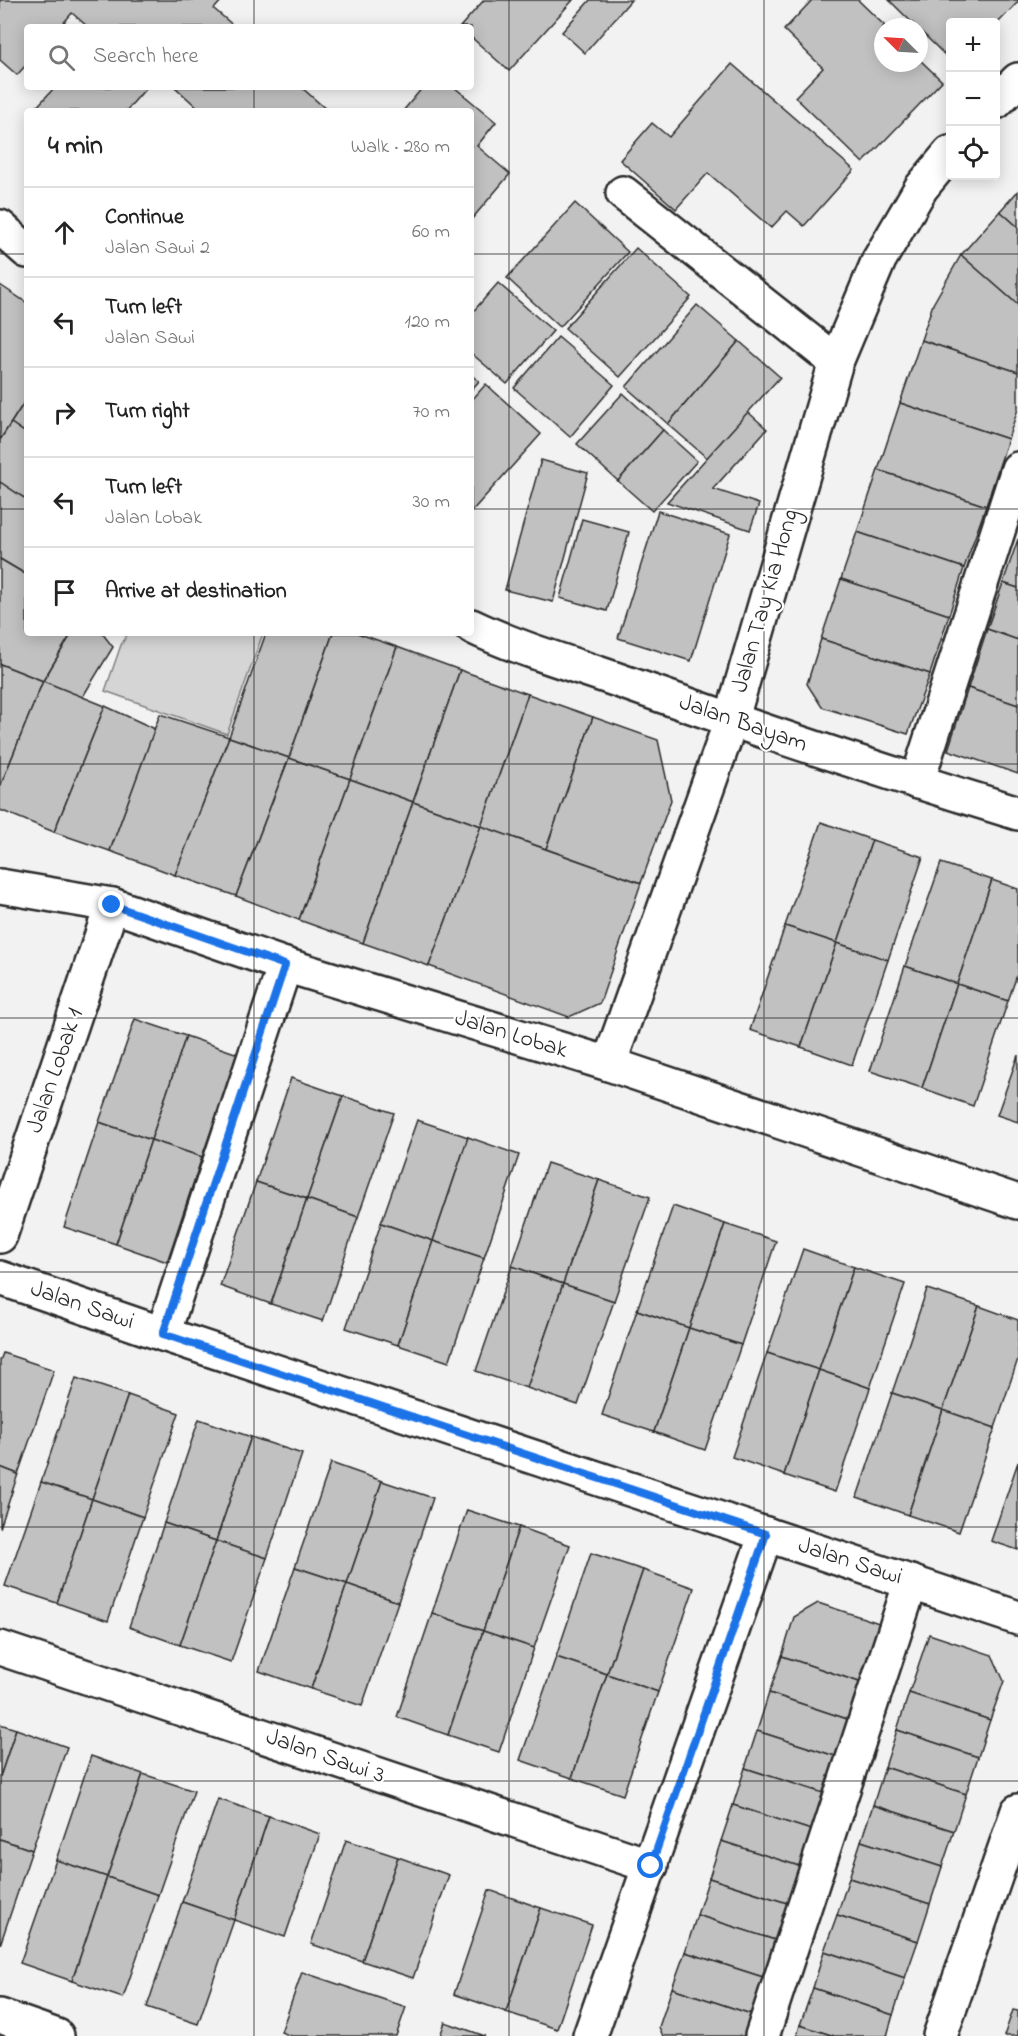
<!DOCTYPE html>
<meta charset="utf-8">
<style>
:root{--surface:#fff;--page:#f6f6f6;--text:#222;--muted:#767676;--line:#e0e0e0}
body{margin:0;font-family:"Indie Flower",sans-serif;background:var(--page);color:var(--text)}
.controls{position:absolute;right:18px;top:18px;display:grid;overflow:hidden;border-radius:6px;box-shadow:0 3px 15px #0003}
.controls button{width:54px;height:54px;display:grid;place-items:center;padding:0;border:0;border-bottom:2px solid var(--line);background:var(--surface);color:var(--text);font:30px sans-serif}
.compass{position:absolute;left:874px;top:18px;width:54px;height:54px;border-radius:50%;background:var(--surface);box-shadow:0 3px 15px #0003;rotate:294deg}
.stop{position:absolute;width:18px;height:18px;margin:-14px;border:4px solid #1a73e8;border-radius:50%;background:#fff}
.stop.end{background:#1a73e8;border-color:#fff;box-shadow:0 2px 6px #0008}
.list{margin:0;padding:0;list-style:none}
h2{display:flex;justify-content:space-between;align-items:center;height:78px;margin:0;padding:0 24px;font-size:26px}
h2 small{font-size:20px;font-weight:400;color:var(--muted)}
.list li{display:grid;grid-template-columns:39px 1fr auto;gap:18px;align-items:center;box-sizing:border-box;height:90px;padding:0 24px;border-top:2px solid var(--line)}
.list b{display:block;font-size:22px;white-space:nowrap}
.list p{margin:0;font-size:20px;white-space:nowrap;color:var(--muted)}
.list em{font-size:20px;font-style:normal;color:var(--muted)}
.icon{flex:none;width:33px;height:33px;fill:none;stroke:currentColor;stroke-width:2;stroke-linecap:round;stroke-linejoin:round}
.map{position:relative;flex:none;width:1018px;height:2036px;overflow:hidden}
.search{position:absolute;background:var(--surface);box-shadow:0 3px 15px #0003;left:24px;top:24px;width:450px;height:66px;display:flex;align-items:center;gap:15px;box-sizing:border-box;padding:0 21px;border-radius:6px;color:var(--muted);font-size:22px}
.panel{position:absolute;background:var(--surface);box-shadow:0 3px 15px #0003;left:24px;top:108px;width:450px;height:528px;border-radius:6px}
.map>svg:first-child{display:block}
.green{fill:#d5d5d5;stroke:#808080;stroke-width:1.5}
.building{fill:#c1c1c1;stroke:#2b2b2b;stroke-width:1.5}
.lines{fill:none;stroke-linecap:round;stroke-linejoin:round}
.minor-casing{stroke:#2b2b2b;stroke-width:38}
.minor{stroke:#fff;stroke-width:33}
.route{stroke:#1a73e8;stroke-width:8}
.grid{fill:none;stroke:#2b2b2b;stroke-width:1.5;stroke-opacity:0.55}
.labels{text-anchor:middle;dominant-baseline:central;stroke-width:4.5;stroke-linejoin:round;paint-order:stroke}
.street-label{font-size:24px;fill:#2b2b2b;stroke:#fff}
</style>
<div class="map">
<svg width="1018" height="2036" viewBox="0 0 1018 2036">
<rect width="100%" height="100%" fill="#f2f2f2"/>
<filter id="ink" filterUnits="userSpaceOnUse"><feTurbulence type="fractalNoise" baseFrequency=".0167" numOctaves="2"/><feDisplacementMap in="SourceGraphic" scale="12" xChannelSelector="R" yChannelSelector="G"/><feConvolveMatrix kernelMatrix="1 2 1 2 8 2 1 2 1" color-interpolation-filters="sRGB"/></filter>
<g filter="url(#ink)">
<polygon class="green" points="128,633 263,633 227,734 105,691 121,645"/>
<g class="building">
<polygon points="0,0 222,0 214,9 235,27 88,27 72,13 60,27 27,27 27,64 17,75 0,60"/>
<polygon points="484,0 573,0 509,71 471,37 471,27 460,27"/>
<polygon points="590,0 631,0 585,53 562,32"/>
<polygon points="812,0 858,0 886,27 883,27 883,63 919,63 919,59 942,81 863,163 795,97 823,68 784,30"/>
<polygon points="889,0 1018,0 1018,2 996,25 996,22 950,22 950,60"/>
<polygon points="732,64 854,170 804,226 787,211 771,228 708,173 676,209 620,160 652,123 669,137"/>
<polygon points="55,87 147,87 126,111 33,111"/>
<polygon points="175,87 301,87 328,111 201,111"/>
<polygon points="423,87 454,87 496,122 477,146 510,174 471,220 471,111 403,111"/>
<polygon points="1018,191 1018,227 1000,211"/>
<polygon points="575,203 628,252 560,327 507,278"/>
<polygon points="1000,211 1018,227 1018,305 961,255"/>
<polygon points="636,248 691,297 620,377 565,328"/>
<polygon points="961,255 1018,305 1018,372 921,340 933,304"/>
<polygon points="498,283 553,331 507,384 471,353 471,314"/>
<polygon points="0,285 27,303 27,398 0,440"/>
<polygon points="697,305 739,341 668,424 626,387"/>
<polygon points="558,337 614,385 570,437 514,388"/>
<polygon points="921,340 1018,372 1018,409 1008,439 900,403"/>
<polygon points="739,341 780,377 707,458 668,424"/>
<polygon points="471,375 479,381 471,390"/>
<polygon points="486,384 541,434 471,512 471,401"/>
<polygon points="623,393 663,430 618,481 577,444"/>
<polygon points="27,398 27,434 11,423"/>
<polygon points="900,403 1008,439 986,506 878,470"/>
<polygon points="748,412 767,429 713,489 759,504 750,530 667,502"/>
<polygon points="11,423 27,434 27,500 0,482 0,440"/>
<polygon points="663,430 697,461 652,511 618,481"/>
<polygon points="541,460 588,473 553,602 505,590"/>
<polygon points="878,470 986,506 964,568 857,532"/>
<polygon points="0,482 27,500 27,575 0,559"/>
<polygon points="658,511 730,534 691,661 618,638"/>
<polygon points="582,519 629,532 607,611 560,598"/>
<polygon points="857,532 964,568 949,615 841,579"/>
<polygon points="1018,539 1018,588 1003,583"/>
<polygon points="0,559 27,575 27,633 72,633 43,681 0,664"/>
<polygon points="841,579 949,615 930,674 821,639"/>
<polygon points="1003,583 1018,588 1018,640 987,629"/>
<polygon points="987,629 1018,640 1018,705 968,688"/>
<polygon points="72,633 102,633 113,647 82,698 43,681"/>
<polygon points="266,633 333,633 289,758 229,737"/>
<polygon points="333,633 357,633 397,647 350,779 289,758"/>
<polygon points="821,639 930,674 908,734 822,707 807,684"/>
<polygon points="397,647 460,670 413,802 350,779"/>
<polygon points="0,664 43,681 0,787"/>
<polygon points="460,670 528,694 481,826 413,802"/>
<polygon points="43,681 105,706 54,832 0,810 0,787"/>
<polygon points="968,688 1018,705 1018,774 948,750"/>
<polygon points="528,694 593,717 546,849 481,826"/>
<polygon points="105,706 155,729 110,851 54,832"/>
<polygon points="160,714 229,737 175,875 110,851"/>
<polygon points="593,717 658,740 671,800 641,883 546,849"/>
<polygon points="229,737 289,758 236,896 175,875"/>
<polygon points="289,758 350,779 299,920 236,896"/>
<polygon points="350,779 413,802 363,943 299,920"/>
<polygon points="413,802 481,826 429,966 363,943"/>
<polygon points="821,822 872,840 837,943 785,926"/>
<polygon points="481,826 641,883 600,1003 569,1017 429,966"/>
<polygon points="872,840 923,857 888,960 837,943"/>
<polygon points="941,863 992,880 957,984 905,966"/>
<polygon points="992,880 1018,889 1018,972 1008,1001 957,984"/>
<polygon points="785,926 837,943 801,1047 750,1030"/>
<polygon points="837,943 888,960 852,1065 801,1047"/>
<polygon points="905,966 957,984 922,1088 870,1071"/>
<polygon points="957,984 1008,1001 973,1106 922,1088"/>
<polygon points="135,1019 186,1036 151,1140 99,1122"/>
<polygon points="186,1036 238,1054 202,1157 151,1140"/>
<polygon points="1018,1055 1018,1122 997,1115"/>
<polygon points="291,1078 343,1096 307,1199 256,1182"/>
<polygon points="343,1096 394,1113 358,1217 307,1199"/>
<polygon points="417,1120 468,1137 433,1241 381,1223"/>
<polygon points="99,1122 151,1140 116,1244 64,1227"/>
<polygon points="468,1137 519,1155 484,1258 433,1241"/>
<polygon points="151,1140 202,1157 167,1262 116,1244"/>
<polygon points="547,1163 599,1180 563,1284 512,1266"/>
<polygon points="599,1180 650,1197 614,1301 563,1284"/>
<polygon points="256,1182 307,1199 271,1304 220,1286"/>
<polygon points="307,1199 358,1217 323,1321 271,1304"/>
<polygon points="673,1206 725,1224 689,1328 637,1310"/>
<polygon points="381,1223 433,1241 398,1345 346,1328"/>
<polygon points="725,1224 776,1241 741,1345 689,1328"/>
<polygon points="433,1241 484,1258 449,1362 398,1345"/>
<polygon points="803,1249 854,1267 819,1370 767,1353"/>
<polygon points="512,1266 563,1284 527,1388 476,1371"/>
<polygon points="854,1267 905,1284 870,1388 819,1370"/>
<polygon points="563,1284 614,1301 578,1405 527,1388"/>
<polygon points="927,1289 979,1306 943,1410 892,1393"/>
<polygon points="979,1306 1018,1320 1018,1359 995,1428 943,1410"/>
<polygon points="637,1310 689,1328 654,1432 602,1415"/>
<polygon points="689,1328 741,1345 705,1450 654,1432"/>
<polygon points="3,1353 54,1370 18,1474 0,1467 0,1361"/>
<polygon points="767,1353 819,1370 784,1475 732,1457"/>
<polygon points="819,1370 870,1388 835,1492 784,1475"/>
<polygon points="76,1378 128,1395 92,1499 41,1482"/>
<polygon points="892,1393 943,1410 908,1515 857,1497"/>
<polygon points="128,1395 179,1413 143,1517 92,1499"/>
<polygon points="943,1410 995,1428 959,1532 908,1515"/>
<polygon points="199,1419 251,1437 216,1541 164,1523"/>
<polygon points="251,1437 302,1454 267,1558 216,1541"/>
<polygon points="1018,1462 1018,1550 991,1541"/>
<polygon points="331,1463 382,1481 347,1584 295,1567"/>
<polygon points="0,1467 18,1474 0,1528"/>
<polygon points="382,1481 433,1498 398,1602 347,1584"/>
<polygon points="41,1482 92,1499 57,1603 5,1586"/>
<polygon points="92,1499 143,1517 108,1621 57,1603"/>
<polygon points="467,1510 519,1527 483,1631 432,1613"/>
<polygon points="164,1523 216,1541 180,1645 129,1627"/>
<polygon points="519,1527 570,1545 534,1648 483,1631"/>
<polygon points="216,1541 267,1558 231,1662 180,1645"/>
<polygon points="591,1553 643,1570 607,1674 556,1657"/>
<polygon points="295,1567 347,1584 311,1689 259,1671"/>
<polygon points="643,1570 694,1588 658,1692 607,1674"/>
<polygon points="347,1584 398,1602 362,1706 311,1689"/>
<polygon points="818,1603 882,1624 862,1683 782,1656 794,1617"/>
<polygon points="432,1613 483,1631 448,1735 397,1717"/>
<polygon points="483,1631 534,1648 499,1752 448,1735"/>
<polygon points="929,1634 992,1655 1004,1681 990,1720 909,1693"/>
<polygon points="782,1656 862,1683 850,1720 769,1693"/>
<polygon points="556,1657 607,1674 572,1778 520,1760"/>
<polygon points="607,1674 658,1692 623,1795 572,1778"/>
<polygon points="769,1693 850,1720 838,1757 757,1731"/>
<polygon points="909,1693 990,1720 978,1757 897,1730"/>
<polygon points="0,1724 16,1729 0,1777"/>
<polygon points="16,1729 67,1747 32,1850 0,1839 0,1777"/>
<polygon points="897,1730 978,1757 966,1794 885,1767"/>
<polygon points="757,1731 838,1757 826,1794 745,1768"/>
<polygon points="91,1756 143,1774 107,1877 56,1860"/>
<polygon points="885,1767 966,1794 954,1831 873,1805"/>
<polygon points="745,1768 826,1794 814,1831 733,1805"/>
<polygon points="143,1774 194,1791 158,1895 107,1877"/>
<polygon points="218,1799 269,1816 234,1920 182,1902"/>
<polygon points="733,1805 814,1831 802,1867 721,1841"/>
<polygon points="873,1805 954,1831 942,1867 861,1841"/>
<polygon points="269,1816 320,1834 285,1937 234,1920"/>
<polygon points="0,1839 32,1850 0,1945"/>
<polygon points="346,1840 398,1857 362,1961 311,1944"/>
<polygon points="721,1841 802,1867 790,1904 709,1878"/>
<polygon points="861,1841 942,1867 930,1904 849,1878"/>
<polygon points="398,1857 449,1875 413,1978 362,1961"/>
<polygon points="56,1860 107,1877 72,1981 20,1963"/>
<polygon points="107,1877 158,1895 123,1998 72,1981"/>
<polygon points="709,1878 790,1904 778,1941 697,1915"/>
<polygon points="849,1878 930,1904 918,1941 837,1915"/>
<polygon points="489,1890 541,1908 506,2012 454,1994"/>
<polygon points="182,1902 234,1920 198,2024 147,2007"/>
<polygon points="541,1908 592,1925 557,2029 506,2012"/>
<polygon points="697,1915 778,1941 766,1978 685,1952"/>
<polygon points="837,1915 918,1941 905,1978 824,1951"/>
<polygon points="824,1951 905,1978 893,2015 813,1988"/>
<polygon points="685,1952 766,1978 754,2015 672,1988"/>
<polygon points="302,1972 406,2007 396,2036 291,2036 281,2032"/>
<polygon points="672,1988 754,2015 747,2036 663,2036 659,2027"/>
<polygon points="813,1988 893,2015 887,2036 834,2036 800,2025"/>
<polygon points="1013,2010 1018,2011 1018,2036 1004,2036"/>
<polygon points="445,2022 485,2036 440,2036"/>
<polygon points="800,2025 834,2036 797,2036"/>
</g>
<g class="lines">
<g class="minor-casing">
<g id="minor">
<polyline points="996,102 1018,80"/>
<polyline points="623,193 836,362"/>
<polyline points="0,227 27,251"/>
<path d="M 471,626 C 521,650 576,665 629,684 C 758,730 887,773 1018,813"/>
<polyline points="917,782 1018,469"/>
<polyline points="0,886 112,905 285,965 609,1064 1018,1202"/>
<polyline points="609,1064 731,721 836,362 879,260 921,188 950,153"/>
<polyline points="0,1236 112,905"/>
<polyline points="0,1278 163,1334 1018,1618"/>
<polyline points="163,1334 285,965"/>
<polyline points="0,1648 651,1866"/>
<polyline points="0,2016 57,2036"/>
<polyline points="590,2036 766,1534"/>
<polyline points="762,2036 911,1582"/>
<polyline points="940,2036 1018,1811"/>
</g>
</g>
<use href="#minor" class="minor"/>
</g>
</g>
<g class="lines" filter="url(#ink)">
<polyline class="route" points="112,905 285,965 163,1334 766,1534 651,1866"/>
</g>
<path class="grid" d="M 254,0 L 254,27M 509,0 L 509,2036M 764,0 L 764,2036M 254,87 L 254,111M 0,254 L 27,254M 471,254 L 1018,254M 0,509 L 27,509M 471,509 L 1018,509M 254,633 L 254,2036M 0,764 L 1018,764M 0,1018 L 1018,1018M 0,1272 L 1018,1272M 0,1527 L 1018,1527M 0,1781 L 1018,1781"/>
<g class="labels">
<g class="street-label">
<text transform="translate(766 601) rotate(-74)">Jalan Tay Kia Hong</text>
<text transform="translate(743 724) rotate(19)">Jalan Bayam</text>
<text transform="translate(511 1035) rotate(17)">Jalan Lobak</text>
<text transform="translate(56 1071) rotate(-71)">Jalan Lobak 1</text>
<text transform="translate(82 1306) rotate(19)">Jalan Sawi</text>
<text transform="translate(850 1562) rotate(18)">Jalan Sawi</text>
<text transform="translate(325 1757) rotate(19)">Jalan Sawi 3</text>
</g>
</g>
</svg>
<div class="controls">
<button>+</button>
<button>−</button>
<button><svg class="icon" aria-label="locate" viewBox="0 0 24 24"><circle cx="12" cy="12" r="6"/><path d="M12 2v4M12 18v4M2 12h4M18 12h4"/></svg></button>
</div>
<svg class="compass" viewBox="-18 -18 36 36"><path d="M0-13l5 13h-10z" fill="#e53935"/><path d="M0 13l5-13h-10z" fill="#767676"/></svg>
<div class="stop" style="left:651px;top:1866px"></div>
<div class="stop end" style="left:112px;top:905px"></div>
<div class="search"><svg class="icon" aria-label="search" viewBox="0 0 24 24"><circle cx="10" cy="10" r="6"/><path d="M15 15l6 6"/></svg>Search here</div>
<section class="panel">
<h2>4 min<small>Walk · 280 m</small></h2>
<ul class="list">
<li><svg class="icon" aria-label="ahead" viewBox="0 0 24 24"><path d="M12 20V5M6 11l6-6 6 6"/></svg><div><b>Continue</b><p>Jalan Sawi 2</p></div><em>60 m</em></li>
<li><svg class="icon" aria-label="left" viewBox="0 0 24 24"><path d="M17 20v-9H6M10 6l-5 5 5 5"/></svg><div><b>Turn left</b><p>Jalan Sawi</p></div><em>120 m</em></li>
<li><svg class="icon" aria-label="right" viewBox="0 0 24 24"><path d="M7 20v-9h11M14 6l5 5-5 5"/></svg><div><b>Turn right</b></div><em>70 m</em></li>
<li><svg class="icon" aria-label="left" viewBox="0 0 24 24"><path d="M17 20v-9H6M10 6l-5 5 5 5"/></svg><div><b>Turn left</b><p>Jalan Lobak</p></div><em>30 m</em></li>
<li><svg class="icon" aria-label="arrive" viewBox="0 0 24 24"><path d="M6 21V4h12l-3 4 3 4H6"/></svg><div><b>Arrive at destination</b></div></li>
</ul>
</section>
</div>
